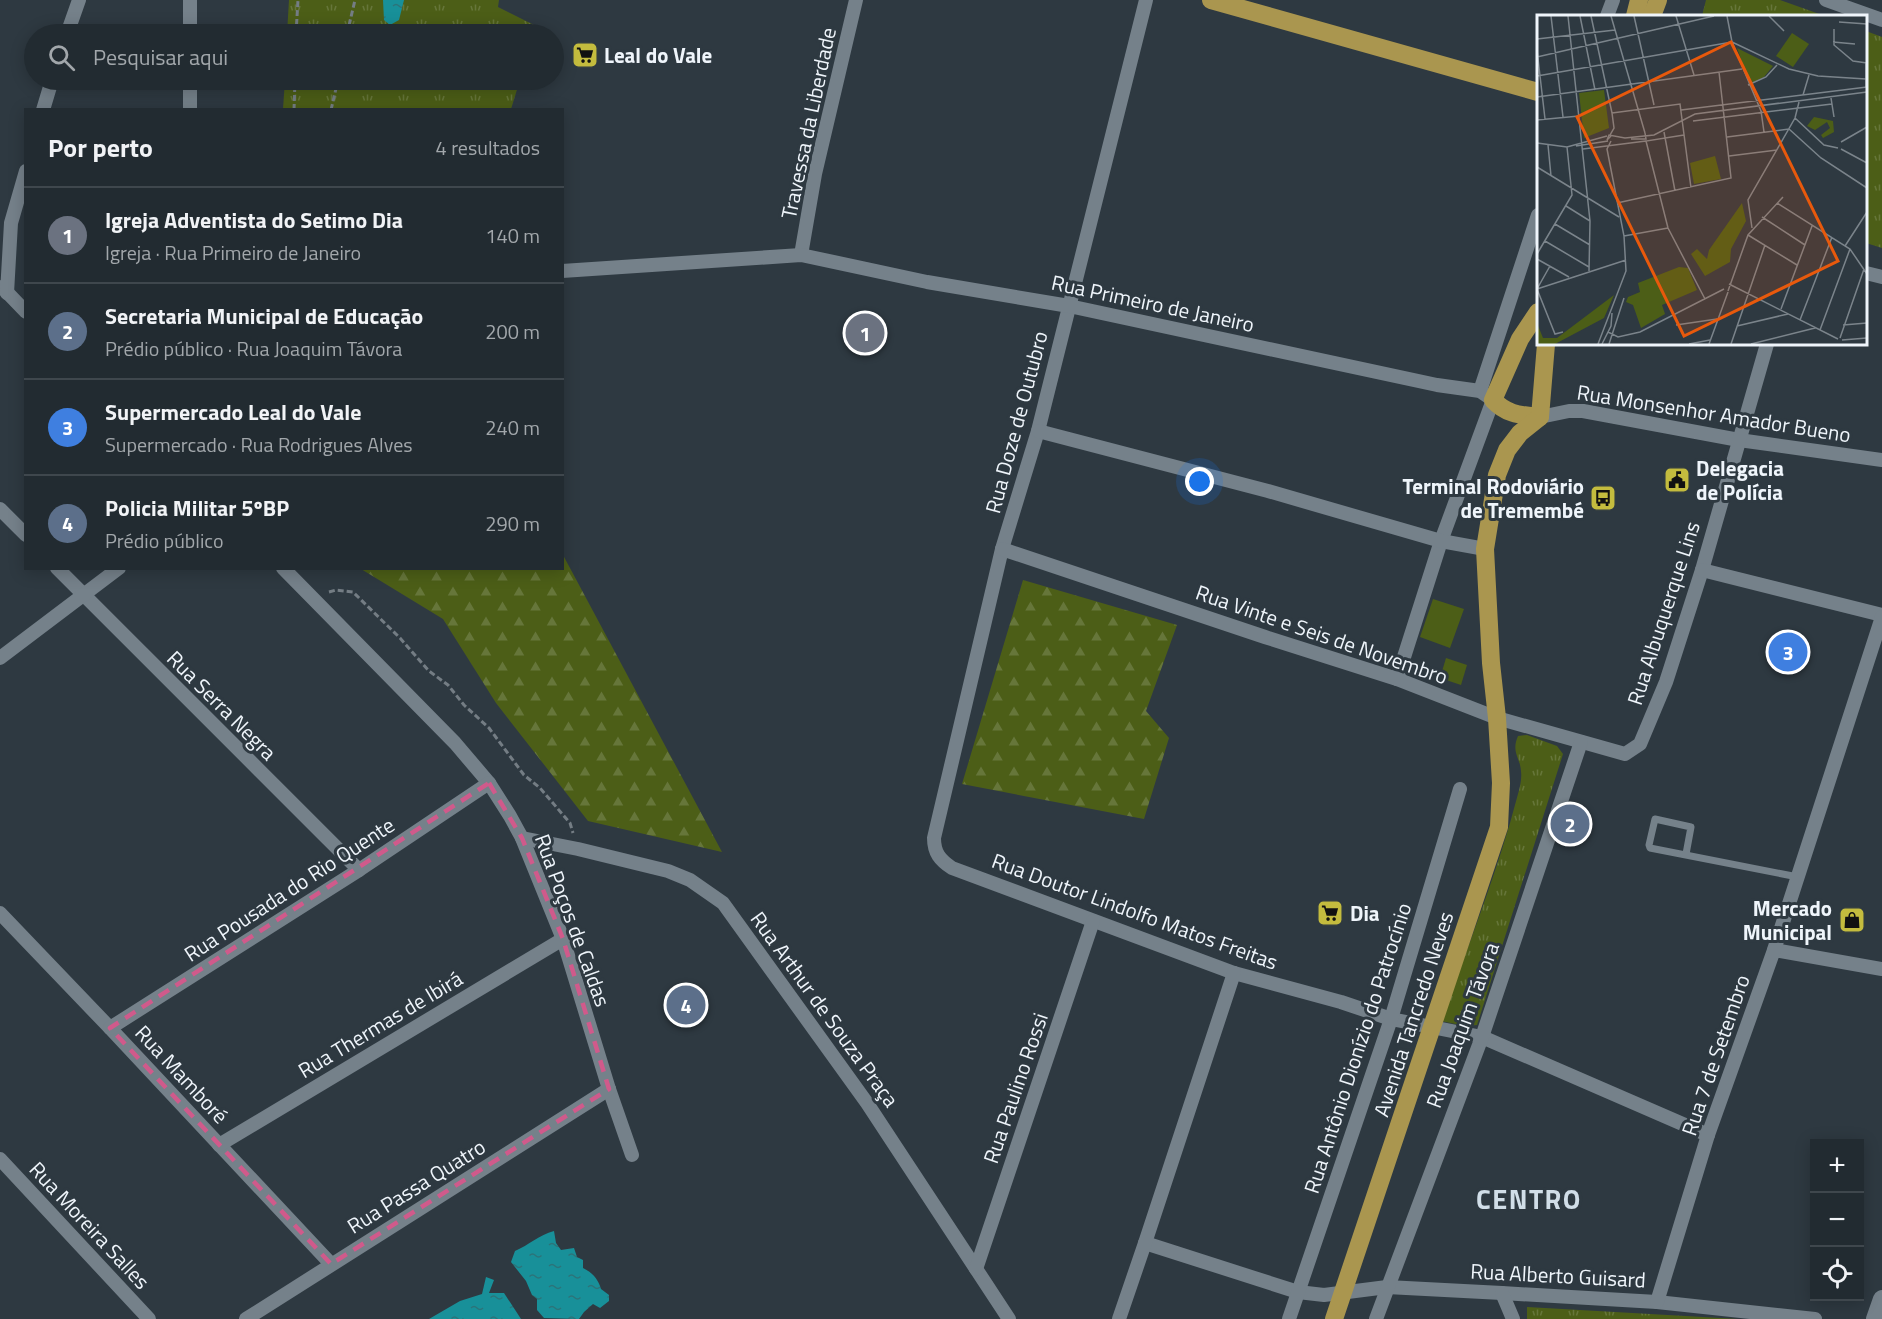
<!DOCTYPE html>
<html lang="pt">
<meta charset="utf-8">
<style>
:root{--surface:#222b31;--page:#2a3339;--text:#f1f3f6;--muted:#a2a7ab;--line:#3f474d;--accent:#ea580c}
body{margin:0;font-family:"Titillium Web",sans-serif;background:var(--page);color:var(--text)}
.controls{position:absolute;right:18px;bottom:18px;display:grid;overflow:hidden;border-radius:0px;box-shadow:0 3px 15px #0003}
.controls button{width:54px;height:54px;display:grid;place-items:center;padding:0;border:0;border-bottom:2px solid var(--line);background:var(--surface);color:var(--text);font:30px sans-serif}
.you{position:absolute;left:1200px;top:482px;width:21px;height:21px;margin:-15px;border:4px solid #fff;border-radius:50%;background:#1a73e8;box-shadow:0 0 0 9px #1a73e833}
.badge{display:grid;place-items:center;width:39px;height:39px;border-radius:50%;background:var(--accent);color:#fff;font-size:20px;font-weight:700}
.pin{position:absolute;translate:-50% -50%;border:3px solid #fff;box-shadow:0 2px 6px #0006}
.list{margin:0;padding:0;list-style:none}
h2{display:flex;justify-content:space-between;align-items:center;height:78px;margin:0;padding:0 24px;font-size:26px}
h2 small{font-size:20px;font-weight:400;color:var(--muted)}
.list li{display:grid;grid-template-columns:39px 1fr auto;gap:18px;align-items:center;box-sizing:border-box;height:96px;padding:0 24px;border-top:2px solid var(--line)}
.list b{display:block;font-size:22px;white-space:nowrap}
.list p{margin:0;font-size:20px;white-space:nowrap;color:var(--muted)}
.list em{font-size:20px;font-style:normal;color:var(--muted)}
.icon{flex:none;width:33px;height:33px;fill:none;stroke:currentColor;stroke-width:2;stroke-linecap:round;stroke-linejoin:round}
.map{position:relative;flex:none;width:1882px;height:1319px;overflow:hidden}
.search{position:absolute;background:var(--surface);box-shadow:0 3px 15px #0003;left:24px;top:24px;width:540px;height:66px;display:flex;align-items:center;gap:15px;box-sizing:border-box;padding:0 21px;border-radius:33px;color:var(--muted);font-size:22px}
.panel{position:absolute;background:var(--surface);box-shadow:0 3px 15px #0003;left:24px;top:108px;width:540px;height:462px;border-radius:0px}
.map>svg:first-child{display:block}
.grass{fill:#4c5e17}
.forest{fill:url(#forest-firs)}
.park{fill:url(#park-tufts)}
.water{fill:url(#water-ripples)}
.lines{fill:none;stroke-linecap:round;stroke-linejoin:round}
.path{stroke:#747d84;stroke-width:3;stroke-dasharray:6 3;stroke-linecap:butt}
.lane{stroke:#75818a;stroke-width:7}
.street{stroke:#75818a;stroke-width:14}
.secondary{stroke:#75818a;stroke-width:18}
.primary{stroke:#aa964f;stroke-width:18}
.marked{fill:none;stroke:#d05a8b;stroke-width:4.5;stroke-dasharray:12 8;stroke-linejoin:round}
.labels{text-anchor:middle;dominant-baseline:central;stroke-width:6;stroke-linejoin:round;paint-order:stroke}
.poi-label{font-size:21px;font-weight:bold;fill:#eff5fb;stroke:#2e3941;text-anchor:start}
.street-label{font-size:21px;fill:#eff5fb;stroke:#2e3941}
.district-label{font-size:27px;font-weight:bold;letter-spacing:1.5px;fill:#d1dee8;stroke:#2e3941}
.inset-road{fill:none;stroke:#7b848b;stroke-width:1.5}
.view{fill:#e8590c;fill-opacity:0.15;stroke:#e8590c;stroke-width:3}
.inset-edge{fill:none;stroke:#eff5fb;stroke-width:3}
</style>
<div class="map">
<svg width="1882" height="1319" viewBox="0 0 1882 1319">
<defs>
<pattern id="forest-firs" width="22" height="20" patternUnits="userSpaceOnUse" patternTransform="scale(1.5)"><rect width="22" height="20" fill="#4c5e17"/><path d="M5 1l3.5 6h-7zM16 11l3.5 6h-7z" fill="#66763a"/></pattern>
<pattern id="park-tufts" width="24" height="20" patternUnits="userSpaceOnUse" patternTransform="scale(1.5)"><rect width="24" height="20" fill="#4c5e17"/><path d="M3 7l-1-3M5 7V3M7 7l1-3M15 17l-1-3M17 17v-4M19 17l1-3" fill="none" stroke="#66763a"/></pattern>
<pattern id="water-ripples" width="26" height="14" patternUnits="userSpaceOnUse" patternTransform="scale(1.5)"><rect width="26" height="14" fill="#189099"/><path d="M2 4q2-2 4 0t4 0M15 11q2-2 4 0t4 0" fill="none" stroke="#2b747a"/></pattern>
</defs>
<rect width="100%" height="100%" fill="#2e3941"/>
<g class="grass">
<polygon points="1433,599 1464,609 1450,648 1420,637"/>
<polygon points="1446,658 1467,665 1461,685 1440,678"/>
</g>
<g class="forest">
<polygon points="563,555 722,852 588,821 496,703 443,619 361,569 562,568"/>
<polygon points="1023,580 1177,625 1146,711 1169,738 1144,819 962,784"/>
</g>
<g class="park">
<polygon points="289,0 499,0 498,7 536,26 534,34 287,34"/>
<polygon points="1706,0 1780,0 1825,16 1702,16"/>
<polygon points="1866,31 1882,37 1882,248 1866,243"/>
<polygon points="285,80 520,80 511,109 283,109"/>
<path d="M 1527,735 L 1557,746 L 1563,754 L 1477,1025 L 1465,1026 L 1441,1021 C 1468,946 1498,871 1518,794 C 1520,787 1522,779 1521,771 C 1520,757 1511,752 1518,736 Z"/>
<polygon points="1527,1307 1738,1319 1527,1319"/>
</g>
<g class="water">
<polygon points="383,0 404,0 399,20 390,25 384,20"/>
<path d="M 554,1231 L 556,1243 L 561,1250 L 574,1248 L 577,1257 L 583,1260 L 583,1268 C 593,1273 598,1279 601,1289 L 609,1295 L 609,1301 L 600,1308 L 593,1304 L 584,1312 L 579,1319 L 544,1318 L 537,1310 L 537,1299 L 532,1295 L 526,1281 L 511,1262 L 515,1251 C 529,1245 539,1235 554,1231 Z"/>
<polygon points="486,1277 494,1280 489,1293 504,1293 521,1319 429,1319 460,1301 482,1294"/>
</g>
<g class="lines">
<g class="path">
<polyline points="296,34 298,0"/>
<polyline points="347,34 355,0"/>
<polyline points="294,110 295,80"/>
<polyline points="331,110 338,80"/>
<polyline points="329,592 336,590 353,592 400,638 429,671 448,685 464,705 489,728 524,775 540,788 570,823 573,833"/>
</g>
<polyline class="lane" points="1686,854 1691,827 1655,819 1649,845 1650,848 1798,877"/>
<g class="street">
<polyline points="190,0 190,34"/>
<path d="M 1146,0 L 1038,431 L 1002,549 L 934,838 C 934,853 940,860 952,868 L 1234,973 L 1341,1002 L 1391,1019 L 1482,1037 L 1708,1135"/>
<polyline points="1826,0 1882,20"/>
<polyline points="1607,16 1613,0"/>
<polyline points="67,34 79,0"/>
<polyline points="190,80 190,110"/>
<polyline points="43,110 52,80"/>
<polyline points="801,255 815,174 856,0"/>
<polyline points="562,271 801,255 927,282 1069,306 1437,385 1480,391 1493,400 1441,541 1397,679"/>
<polyline points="1866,273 1882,277"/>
<polyline points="2,287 26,312"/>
<polyline points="7,293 11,223 26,171"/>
<polyline points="1480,391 1538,215"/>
<polyline points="1540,417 1569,411 1583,411 1739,440 1882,460"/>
<polyline points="1038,431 1268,491 1441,541 1485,549"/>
<polyline points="0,509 26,535"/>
<polyline points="1002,549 1265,637 1397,679 1497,718 1625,754 1640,744 1666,682 1702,570 1767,344"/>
<polyline points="57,568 359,870"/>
<polyline points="283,568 455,743 489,783 510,816 522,838 563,939 609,1089 632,1155"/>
<polyline points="1702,570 1882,615"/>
<polyline points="0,658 119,568"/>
<polyline points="522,838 578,849 668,871 690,880 723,903 867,1103 1009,1319"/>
<polyline points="0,913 110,1028 331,1264"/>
<polyline points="1774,950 1882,969"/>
<polyline points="110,1028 359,870 489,783"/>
<polyline points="219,1145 563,939"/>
<polyline points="0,1159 149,1319"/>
<polyline points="1145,1243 1298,1292 1324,1295 1387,1287 1502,1293 1657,1302 1815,1319"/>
<polyline points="976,1269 1093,921"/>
<polyline points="1502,1293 1513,1319"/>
<polyline points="1657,1302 1708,1135 1774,950 1882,617"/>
<polyline points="246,1319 609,1089"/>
<polyline points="1119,1319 1145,1243 1234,973"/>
<polyline points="1289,1319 1391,1019 1460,789"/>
<polyline points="1376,1319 1482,1037 1581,742"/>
</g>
<polyline class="secondary" points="1875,1319 1882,1299"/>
<g class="primary">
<polyline points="1211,0 1538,92"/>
<polyline points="1635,16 1639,0"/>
<polyline points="1652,16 1658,0"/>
<path d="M 1538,312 L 1520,339 L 1493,400 C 1507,415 1521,415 1540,417"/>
<polyline points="1334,1319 1499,827 1501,783 1497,718 1491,663 1485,549 1497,475 1507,450 1520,433 1540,417 1546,344"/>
</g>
</g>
<path class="marked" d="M 489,783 L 522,838 L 563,939 L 609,1089 L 331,1264 L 110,1028 Z"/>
<defs>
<g id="supermarket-square" transform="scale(1.35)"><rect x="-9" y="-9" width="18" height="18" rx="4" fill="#c4bc3e" stroke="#2e3941"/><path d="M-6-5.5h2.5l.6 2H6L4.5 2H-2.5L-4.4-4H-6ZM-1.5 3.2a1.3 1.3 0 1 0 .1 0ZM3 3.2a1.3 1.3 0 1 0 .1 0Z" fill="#111"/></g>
<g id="civic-square" transform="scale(1.35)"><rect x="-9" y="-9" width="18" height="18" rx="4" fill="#c4bc3e" stroke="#2e3941"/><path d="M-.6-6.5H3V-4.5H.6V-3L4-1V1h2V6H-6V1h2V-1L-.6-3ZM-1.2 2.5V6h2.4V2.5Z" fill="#111"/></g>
<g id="bus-square" transform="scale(1.35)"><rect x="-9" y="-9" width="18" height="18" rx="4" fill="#c4bc3e" stroke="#2e3941"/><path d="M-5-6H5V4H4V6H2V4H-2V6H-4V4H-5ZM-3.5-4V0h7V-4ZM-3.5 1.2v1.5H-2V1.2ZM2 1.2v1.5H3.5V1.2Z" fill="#111"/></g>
<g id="shop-square" transform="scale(1.35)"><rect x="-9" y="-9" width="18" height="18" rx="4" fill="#c4bc3e" stroke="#2e3941"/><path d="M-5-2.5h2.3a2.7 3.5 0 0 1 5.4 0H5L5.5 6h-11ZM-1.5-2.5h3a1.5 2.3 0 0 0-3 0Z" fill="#111"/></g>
</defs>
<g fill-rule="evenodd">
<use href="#supermarket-square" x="585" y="55"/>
<use href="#civic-square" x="1677" y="480"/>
<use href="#bus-square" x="1603" y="498"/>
<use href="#supermarket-square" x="1330" y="913"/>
<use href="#shop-square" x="1852" y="920"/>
</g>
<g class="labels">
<g class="poi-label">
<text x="604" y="55">Leal do Vale</text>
<text x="1696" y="468">Delegacia<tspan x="1696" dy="24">de Polícia</tspan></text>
<text x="1584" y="486" text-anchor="end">Terminal Rodoviário<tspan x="1584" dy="24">de Tremembé</tspan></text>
<text x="1832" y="908" text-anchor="end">Mercado<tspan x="1832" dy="24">Municipal</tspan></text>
<text x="1350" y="913">Dia</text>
</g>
<g class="street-label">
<text transform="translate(808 123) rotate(-78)">Travessa da Liberdade</text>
<text transform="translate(1153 303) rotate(12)">Rua Primeiro de Janeiro</text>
<text transform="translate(1714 413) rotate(9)">Rua Monsenhor Amador Bueno</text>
<text transform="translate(1016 422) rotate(-75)">Rua Doze de Outubro</text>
<text transform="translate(1663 613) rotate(-72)">Rua Albuquerque Lins</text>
<text transform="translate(1322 634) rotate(19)">Rua Vinte e Seis de Novembro</text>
<text transform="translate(222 705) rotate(45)">Rua Serra Negra</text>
<text transform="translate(289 889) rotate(-33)">Rua Pousada do Rio Quente</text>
<text transform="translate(1135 911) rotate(20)">Rua Doutor Lindolfo Matos Freitas</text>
<text transform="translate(573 920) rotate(70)">Rua Poços de Caldas</text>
<text transform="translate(825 1009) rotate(54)">Rua Arthur de Souza Praça</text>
<text transform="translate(1413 1014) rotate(-72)">Avenida Tancredo Neves</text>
<text transform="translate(380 1024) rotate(-31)">Rua Thermas de Ibirá</text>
<text transform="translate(1462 1025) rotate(-70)">Rua Joaquim Távora</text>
<text transform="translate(1357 1048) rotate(-72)">Rua Antônio Dionízio do Patrocínio</text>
<text transform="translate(1715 1055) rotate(-71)">Rua 7 de Setembro</text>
<text transform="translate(182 1074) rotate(47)">Rua Mamboré</text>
<text transform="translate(1015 1088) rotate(-71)">Rua Paulino Rossi</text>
<text transform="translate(416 1186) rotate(-32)">Rua Passa Quatro</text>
<text transform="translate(90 1225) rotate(47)">Rua Moreira Salles</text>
<text transform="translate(1558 1275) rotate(3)">Rua Alberto Guisard</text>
</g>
<g class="district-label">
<text x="1529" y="1198">CENTRO</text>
</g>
</g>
<g transform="translate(1537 15)">
<rect width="330" height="330" fill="#2e3941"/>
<path d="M 255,18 L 272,29 L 256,52 L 239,41 Z" fill="#4c5e17"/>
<path d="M 277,102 L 296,106 L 297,117 L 286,123 L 284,120 L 293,113 L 290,107 L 278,115 L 270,111 ZM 178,141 L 184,164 L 157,169 L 153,148 ZM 205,188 L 209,206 L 194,234 L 193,247 L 168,261 L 154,239 L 160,234 L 170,244 L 172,235 ZM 77,280 L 67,303 L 18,329 L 0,329 L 0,308 L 6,323 L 20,323 Z" fill="#4c5e17"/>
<path d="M 200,33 L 236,51 L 227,62 L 213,69 ZM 67,75 L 72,113 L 47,123 L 42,78 ZM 142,252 L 151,253 L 160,275 L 125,290 L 128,299 L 104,313 L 96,290 L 89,287 L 91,282 L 103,277 L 101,268 Z" fill="#4c5e17"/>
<path class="inset-road" d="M 14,1 L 26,102M 31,1 L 53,206 L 52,256M 43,1 L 58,75M 54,1 L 75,98 L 77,113 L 73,120M 74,1 L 108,118M 97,1 L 117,90M 139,1 L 157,60M 190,1 L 195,27 L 224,96 L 227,117M 232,1 L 247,16M 302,7 L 330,9M 297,14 L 297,30 L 316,46 L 330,48M 0,24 L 78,15M 195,27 L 252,54 L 281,61 L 329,64M 296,27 L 318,29M 0,35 L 8,104M 0,42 L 177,1M 0,61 L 195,27M 211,70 L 229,62 L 240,50M 329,72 L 329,48M 266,80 L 272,60M 0,82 L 205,54M 294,83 L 297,102M 144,95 L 330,72M 75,98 L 143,89 L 154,173M 258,103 L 287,130 L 301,133M 0,105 L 42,101M 156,106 L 295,89M 127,117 L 138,176M 147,120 L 109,126 L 131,213 L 168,284M 74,121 L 70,125 L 72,120 L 88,123 L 117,120 L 158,99 L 330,77M 190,122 L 252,114 L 284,143 L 330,173M 94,124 L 109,124 L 108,118M 304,127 L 330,112M 0,128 L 30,132 L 70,121M 11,130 L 14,161M 39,131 L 71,126M 46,134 L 109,126M 304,134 L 330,148M 192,141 L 240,135M 0,152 L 82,202M 80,188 L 194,163 L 182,57M 240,188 L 313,234 L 330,259M 29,191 L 53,206M 225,202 L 268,230M 18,209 L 53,230M 215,213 L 211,185 L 258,103 L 262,87M 211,220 L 260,250M 87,221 L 131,213M 8,226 L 52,252M 308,231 L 330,197M 0,239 L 35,180 L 30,132M 0,244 L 32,262M 13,251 L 0,274 L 18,319 L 26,317M 192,269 L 301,324M 0,274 L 89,245M 191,276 L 211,220 L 246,182M 244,294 L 275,211M 263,305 L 295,222M 139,310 L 180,304M 306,310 L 330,308M 200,311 L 251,299M 283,315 L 313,234M 71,317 L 81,322 L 103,317 L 187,274M 303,323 L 327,254M 305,325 L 330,323M 61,329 L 89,256 L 87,221 L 70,134 L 74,126M 65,329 L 74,311 L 75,298M 72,329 L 87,283M 152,329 L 173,325M 172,329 L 191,277M 194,329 L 228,230M 214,329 L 278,313"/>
<path class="view" d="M 194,27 L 301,246 L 147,321 L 40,102 Z"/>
<rect width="330" height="330" class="inset-edge"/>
</g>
</svg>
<div class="controls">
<button>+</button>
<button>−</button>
<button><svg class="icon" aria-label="locate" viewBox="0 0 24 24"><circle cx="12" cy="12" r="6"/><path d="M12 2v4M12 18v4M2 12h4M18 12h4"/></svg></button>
</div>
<div class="you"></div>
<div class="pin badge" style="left:865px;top:333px;background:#6b7280">1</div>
<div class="pin badge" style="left:1570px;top:824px;background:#5c6f8a">2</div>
<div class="pin badge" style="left:1788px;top:652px;background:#3f7fe0">3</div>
<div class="pin badge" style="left:686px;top:1005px;background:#5c6f8a">4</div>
<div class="search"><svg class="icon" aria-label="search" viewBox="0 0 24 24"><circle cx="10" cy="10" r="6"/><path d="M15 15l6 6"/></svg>Pesquisar aqui</div>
<section class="panel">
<h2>Por perto<small>4 resultados</small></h2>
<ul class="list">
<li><span class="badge" style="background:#6b7280">1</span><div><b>Igreja Adventista do Setimo Dia</b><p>Igreja · Rua Primeiro de Janeiro</p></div><em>140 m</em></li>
<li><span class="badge" style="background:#5c6f8a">2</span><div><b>Secretaria Municipal de Educação</b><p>Prédio público · Rua Joaquim Távora</p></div><em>200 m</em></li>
<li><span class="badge" style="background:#3f7fe0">3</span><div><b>Supermercado Leal do Vale</b><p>Supermercado · Rua Rodrigues Alves</p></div><em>240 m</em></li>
<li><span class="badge" style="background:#5c6f8a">4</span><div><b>Policia Militar 5ºBP</b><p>Prédio público</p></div><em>290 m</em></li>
</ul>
</section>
</div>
